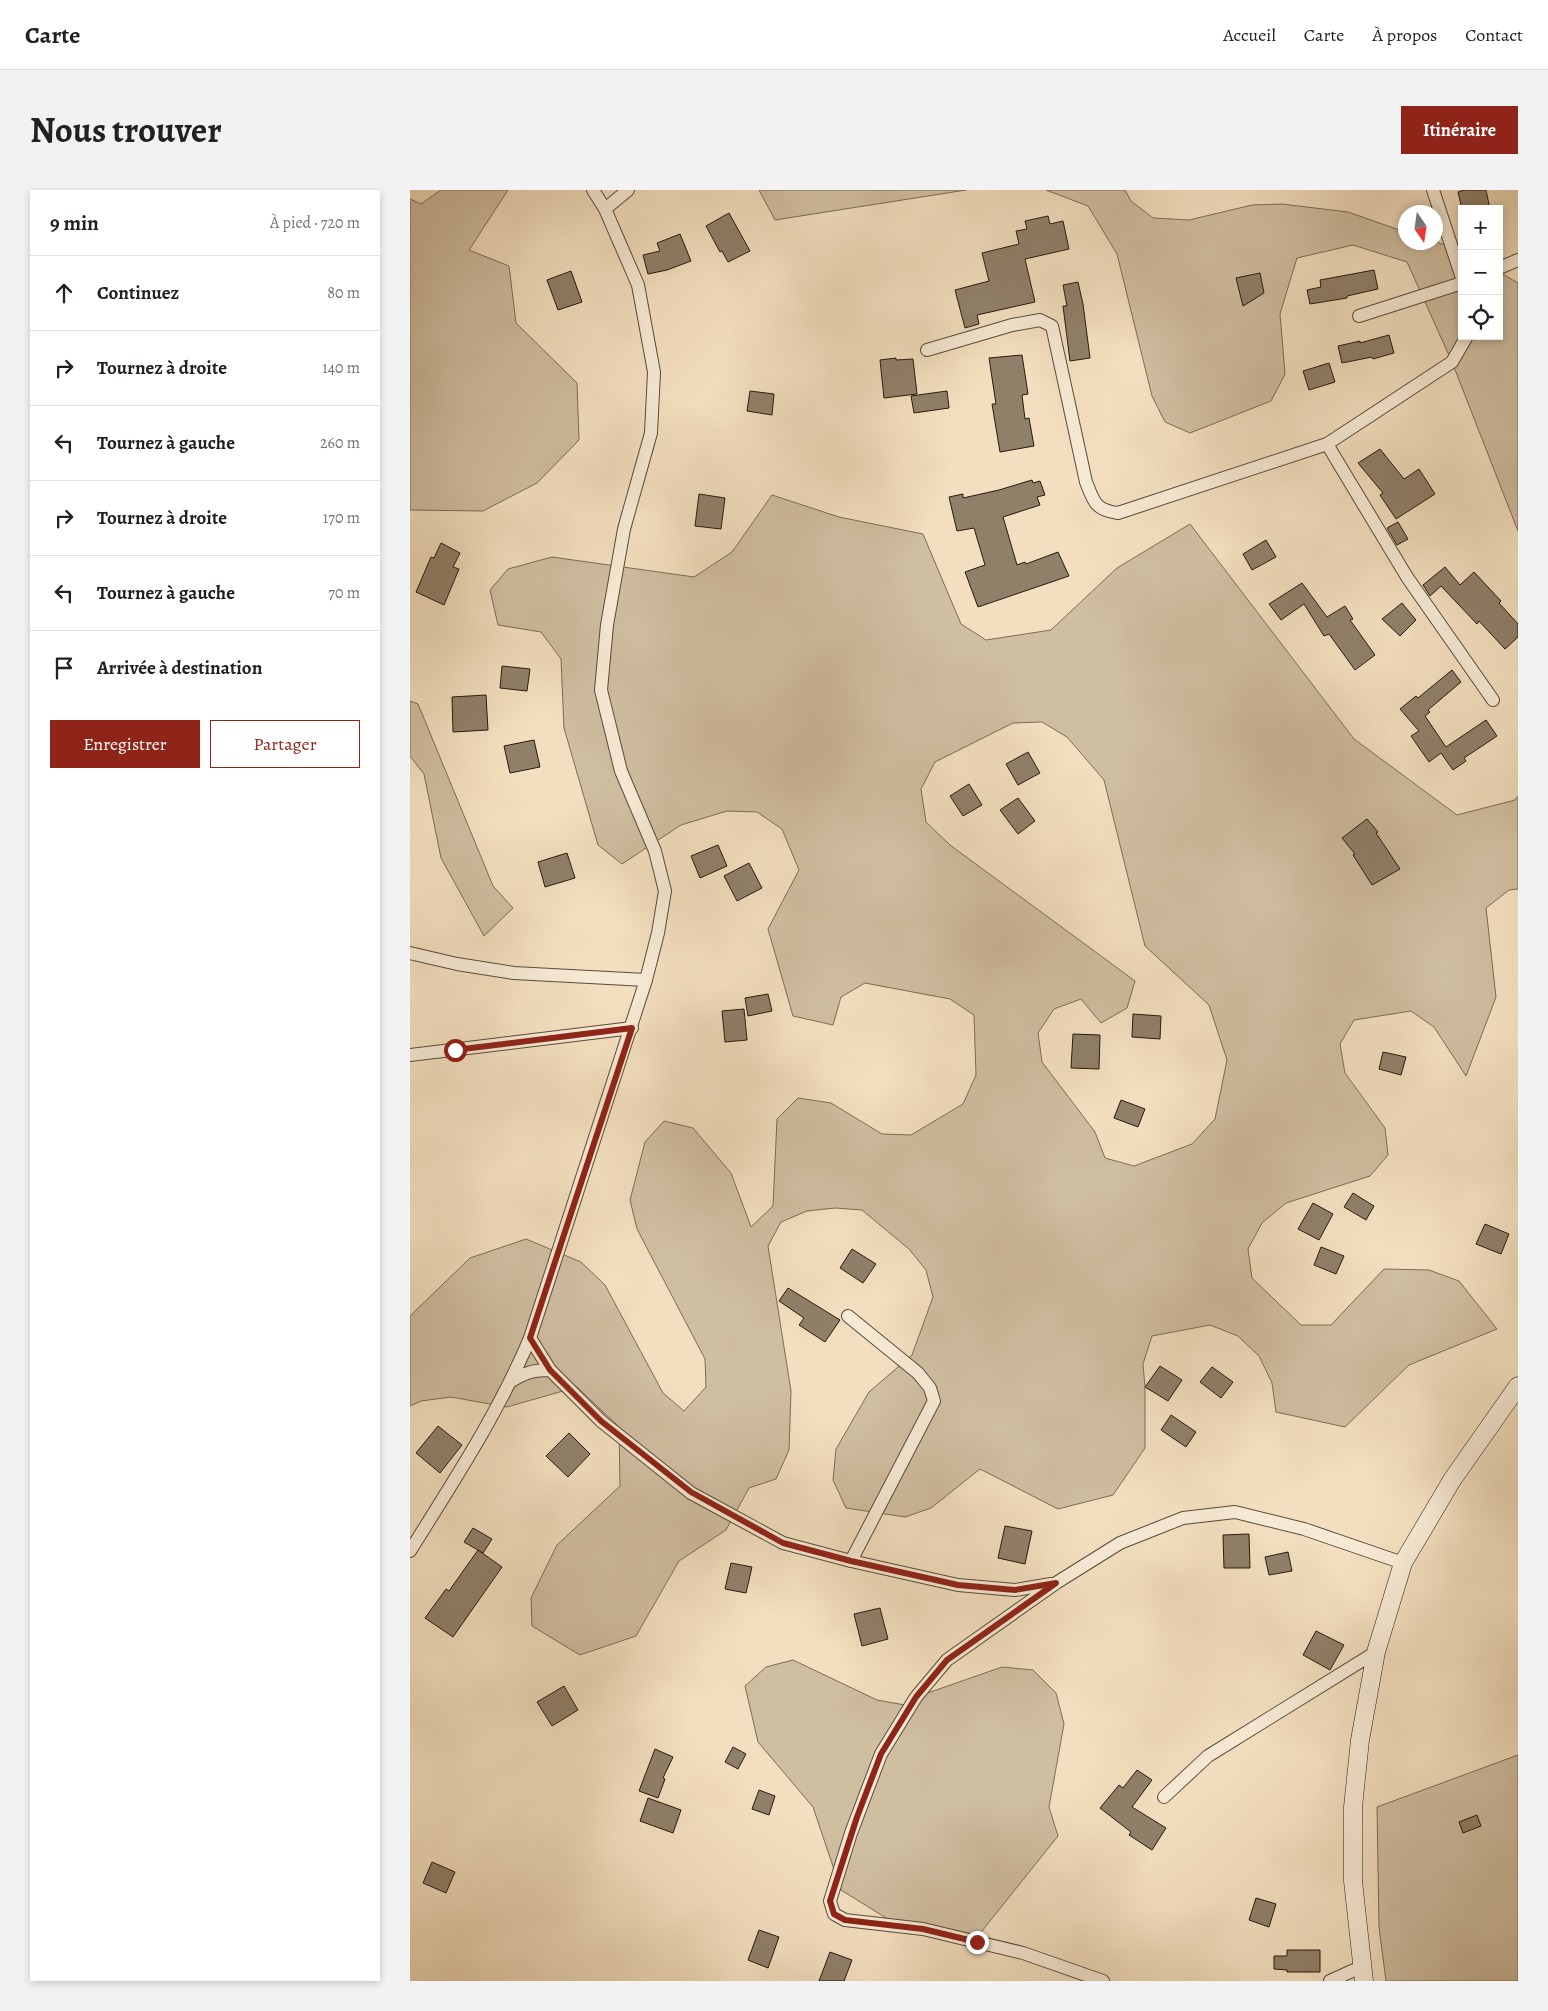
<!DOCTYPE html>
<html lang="fr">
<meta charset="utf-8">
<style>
:root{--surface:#fff;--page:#f2f2f2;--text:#202124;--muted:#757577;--line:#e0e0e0;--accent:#8f2418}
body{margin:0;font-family:Alegreya,serif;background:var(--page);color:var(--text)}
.controls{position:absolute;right:15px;top:15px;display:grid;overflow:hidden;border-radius:0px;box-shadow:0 2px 8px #0003}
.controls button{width:45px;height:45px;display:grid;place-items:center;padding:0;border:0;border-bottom:1px solid var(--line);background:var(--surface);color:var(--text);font:25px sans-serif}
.compass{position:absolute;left:988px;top:15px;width:45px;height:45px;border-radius:50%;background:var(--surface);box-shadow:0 2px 8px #0003;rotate:167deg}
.stop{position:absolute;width:15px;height:15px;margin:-11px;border:4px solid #8f2418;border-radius:50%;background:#fff}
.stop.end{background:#8f2418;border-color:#fff;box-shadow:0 1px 5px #0008}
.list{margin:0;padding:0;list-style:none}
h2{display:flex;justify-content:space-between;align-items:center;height:65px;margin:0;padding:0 20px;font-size:21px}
h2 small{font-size:16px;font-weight:400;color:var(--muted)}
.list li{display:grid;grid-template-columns:32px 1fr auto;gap:15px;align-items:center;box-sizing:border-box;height:75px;padding:0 20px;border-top:1px solid var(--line)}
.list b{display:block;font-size:19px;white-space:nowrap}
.list em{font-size:16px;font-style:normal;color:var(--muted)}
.actions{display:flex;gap:10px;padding:15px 20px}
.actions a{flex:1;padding:11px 0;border:1px solid var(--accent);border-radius:0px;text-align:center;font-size:18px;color:var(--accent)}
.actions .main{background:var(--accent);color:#fff}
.icon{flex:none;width:28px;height:28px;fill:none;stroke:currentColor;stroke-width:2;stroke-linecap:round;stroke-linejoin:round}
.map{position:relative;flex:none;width:1108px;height:1791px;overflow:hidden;border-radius:0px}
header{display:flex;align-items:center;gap:30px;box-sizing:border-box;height:70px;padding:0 25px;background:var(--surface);border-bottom:1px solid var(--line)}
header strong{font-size:24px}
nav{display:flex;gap:28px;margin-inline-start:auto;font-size:18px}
.intro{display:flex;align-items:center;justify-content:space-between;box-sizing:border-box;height:120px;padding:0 30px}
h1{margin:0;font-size:35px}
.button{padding:12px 22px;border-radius:0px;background:var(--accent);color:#fff;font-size:18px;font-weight:700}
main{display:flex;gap:30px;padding:0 30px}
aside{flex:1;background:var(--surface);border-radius:0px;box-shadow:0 2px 8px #0003}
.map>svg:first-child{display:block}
.green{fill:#d0bea1;stroke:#7a6c58;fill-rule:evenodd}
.building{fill:#90806a;stroke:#251a0e}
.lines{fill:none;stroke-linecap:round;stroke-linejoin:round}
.street-casing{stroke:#584b3a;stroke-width:14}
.secondary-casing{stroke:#251a0e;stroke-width:19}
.street{stroke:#f7ead5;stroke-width:12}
.secondary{stroke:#f7ead5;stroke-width:18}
.route{stroke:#8f2418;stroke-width:6}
</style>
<header>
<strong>Carte</strong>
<nav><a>Accueil</a><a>Carte</a><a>À propos</a><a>Contact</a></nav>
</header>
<div class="intro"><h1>Nous trouver</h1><a class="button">Itinéraire</a></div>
<main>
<aside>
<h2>9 min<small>À pied · 720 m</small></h2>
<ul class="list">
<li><svg class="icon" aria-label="ahead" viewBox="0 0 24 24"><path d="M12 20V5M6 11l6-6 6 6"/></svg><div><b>Continuez</b></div><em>80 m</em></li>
<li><svg class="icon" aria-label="right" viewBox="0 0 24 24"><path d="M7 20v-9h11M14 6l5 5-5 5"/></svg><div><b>Tournez à droite</b></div><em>140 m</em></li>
<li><svg class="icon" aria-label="left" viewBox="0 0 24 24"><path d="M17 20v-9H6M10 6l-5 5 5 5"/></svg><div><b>Tournez à gauche</b></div><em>260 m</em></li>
<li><svg class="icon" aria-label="right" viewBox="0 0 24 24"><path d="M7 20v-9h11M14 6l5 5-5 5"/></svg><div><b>Tournez à droite</b></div><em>170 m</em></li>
<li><svg class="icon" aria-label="left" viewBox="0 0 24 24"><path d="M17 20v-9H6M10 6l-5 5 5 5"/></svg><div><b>Tournez à gauche</b></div><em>70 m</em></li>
<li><svg class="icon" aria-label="arrive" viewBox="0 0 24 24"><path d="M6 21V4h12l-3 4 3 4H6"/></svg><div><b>Arrivée à destination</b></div></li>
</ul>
<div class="actions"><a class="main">Enregistrer</a><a>Partager</a></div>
</aside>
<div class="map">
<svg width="1108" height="1791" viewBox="0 0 1108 1791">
<rect width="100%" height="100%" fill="#f3dfbf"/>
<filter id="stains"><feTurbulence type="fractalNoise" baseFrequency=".004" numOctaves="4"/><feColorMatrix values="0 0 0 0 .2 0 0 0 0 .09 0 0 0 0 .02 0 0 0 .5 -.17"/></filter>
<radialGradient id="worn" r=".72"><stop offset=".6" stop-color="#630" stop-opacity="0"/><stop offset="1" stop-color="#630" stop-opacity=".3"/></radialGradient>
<g class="green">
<polygon points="31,0 98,0 59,60 99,76 106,133 167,193 169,250 127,293 73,321 0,320 0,9 11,14"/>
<polygon points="349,0 556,0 365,30"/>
<polygon points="636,0 715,0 721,11 743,28 779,30 842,15 872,14 938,22 995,42 996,52 1026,52 1052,61 1052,146 1089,146 1089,82 1108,93 1108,341 1042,172 997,72 943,55 887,68 870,124 875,184 861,211 780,243 755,232 742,206 707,64 678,16"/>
<path d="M 362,305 L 429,327 L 513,344 L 551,434 L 576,450 L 641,440 L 707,378 L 780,334 L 944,549 L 1047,625 L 1105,610 L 1108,606 L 1108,699 L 1099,700 L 1076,718 L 1086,807 L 1056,886 L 1024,837 L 1001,821 L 944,830 L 930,854 L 935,883 L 975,938 L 978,965 L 960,986 L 876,1013 L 852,1033 L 838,1059 L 842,1088 L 891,1135 L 921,1135 L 974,1079 L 1019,1080 L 1049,1091 L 1087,1139 L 999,1175 L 935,1237 L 866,1222 L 862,1193 L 849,1166 L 828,1146 L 800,1135 L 742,1146 L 733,1174 L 735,1197 L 735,1258 L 703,1305 L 648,1319 L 570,1279 L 521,1318 L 495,1327 L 436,1318 L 423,1290 L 426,1259 L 459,1202 L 502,1165 L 523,1107 L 516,1080 L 499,1059 L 452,1020 L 425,1018 L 397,1021 L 371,1032 L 358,1056 L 381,1201 L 379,1260 L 366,1289 L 339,1298 L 316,1340 L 269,1371 L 226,1446 L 170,1465 L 122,1436 L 121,1408 L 147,1355 L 210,1296 L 209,1237 L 167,1197 L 97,1217 L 41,1207 L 11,1211 L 0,1216 L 0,1126 L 60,1068 L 116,1049 L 171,1072 L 195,1095 L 253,1203 L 274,1221 L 296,1197 L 295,1169 L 227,1039 L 220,1010 L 235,952 L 254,931 L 283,938 L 321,983 L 341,1037 L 363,1016 L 367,929 L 388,908 L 421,913 L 472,944 L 501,945 L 553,914 L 566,885 L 564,825 L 540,809 L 455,793 L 431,807 L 423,835 L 383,826 L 358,739 L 389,680 L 372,639 L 347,622 L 317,621 L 271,635 L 212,674 L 188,655 L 154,538 L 151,469 L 131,442 L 88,435 L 80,400 L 98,379 L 142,367 L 284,387 L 322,362 ZM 632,532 L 657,547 L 694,590 L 735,756 L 799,815 L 817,870 L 805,929 L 782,954 L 724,976 L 695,968 L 685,942 L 632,872 L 628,843 L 644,819 L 671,809 L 691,833 L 717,818 L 725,791 L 540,655 L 516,632 L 511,599 L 525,572 L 603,533 Z"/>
<polygon points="0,511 8,514 83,696 103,718 74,746 31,668 14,584 0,566"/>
<polygon points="383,1470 467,1510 495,1515 506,1507 592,1477 623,1480 646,1503 654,1534 639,1617 648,1646 564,1751 481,1731 431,1700 403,1617 348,1552 335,1496 356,1477"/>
<polygon points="1108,1565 1108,1791 976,1791 969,1737 967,1617"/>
</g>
<g class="building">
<polygon points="1054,0 1076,0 1080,19 1052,19 1048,2"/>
<polygon points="319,23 340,61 318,72 312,61 310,62 296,36"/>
<polygon points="638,26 640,34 653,31 659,59 615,69 625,112 567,125 569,134 555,138 545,100 579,91 572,63 609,54 606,41 617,39 615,31"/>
<polygon points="270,44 281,71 257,80 238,84 233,65 250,61 247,53"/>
<polygon points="964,80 968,99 937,106 937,108 900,114 897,100 911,97 910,90"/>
<polygon points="161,81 172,112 148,120 137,90"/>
<polygon points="850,83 854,103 833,116 826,88"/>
<polygon points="668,92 673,114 680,168 660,171 653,116 657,116 653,95"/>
<polygon points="979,145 984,163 963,169 962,167 932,173 928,156 950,151 950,153"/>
<polygon points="612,165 618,204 612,205 615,229 619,228 624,256 590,262 582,214 586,214 579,168"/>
<polygon points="486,168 486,170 503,169 507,204 474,208 470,170"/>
<polygon points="919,173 925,192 899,200 893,181"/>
<polygon points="340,201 364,204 362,225 337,221"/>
<polygon points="537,201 539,218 504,223 501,206"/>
<polygon points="970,259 994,289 1009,279 1025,304 986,329 970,305 973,303 948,273"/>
<polygon points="622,290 623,293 630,291 635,305 627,307 630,315 593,327 607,375 615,372 616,374 648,362 659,386 568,417 555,382 575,375 564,338 547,341 539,307 553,304 553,308 589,300"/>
<polygon points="289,304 315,308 311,339 285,336"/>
<polygon points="988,332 998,349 987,355 977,338"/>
<polygon points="856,350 866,367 842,380 833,364"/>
<polygon points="31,353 50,363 43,377 49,379 34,415 6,402 21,367 24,368"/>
<polygon points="1035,377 1050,395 1064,382 1091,411 1089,413 1108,434 1108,447 1095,459 1069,431 1067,434 1031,396 1020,406 1013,395"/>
<polygon points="892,393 917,427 935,416 943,429 940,430 965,465 945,480 919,444 914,446 894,414 871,430 859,414"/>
<polygon points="992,413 1006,430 990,446 972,429"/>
<polygon points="92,476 120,479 117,501 90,498"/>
<polygon points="1042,480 1051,492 1018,520 1020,522 1015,526 1036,557 1076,530 1087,546 1054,568 1056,571 1043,580 1031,563 1019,572 1001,546 1009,541 990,519 1006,506 1008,508"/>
<polygon points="76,505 78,540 43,542 42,507"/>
<polygon points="124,550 130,577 100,583 94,556"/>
<polygon points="618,562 630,583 608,595 596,574"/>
<polygon points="559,594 572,615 553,626 540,606"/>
<polygon points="608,608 625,631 608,644 590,620"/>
<polygon points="957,629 968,642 966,643 990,679 962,695 943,665 945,664 932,648"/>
<polygon points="308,655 317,676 290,688 281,666"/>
<polygon points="157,663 165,688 135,697 128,672"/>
<polygon points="339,673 352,698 327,711 314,686"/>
<polygon points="358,804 362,821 338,826 335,808"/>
<polygon points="334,819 337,850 315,852 312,821"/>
<polygon points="723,824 751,826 750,849 722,847"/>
<polygon points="663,844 690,845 689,879 661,878"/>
<polygon points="973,862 996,867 991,885 969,879"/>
<polygon points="711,910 735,919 728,937 704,928"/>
<polygon points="943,1003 964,1016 956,1030 934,1017"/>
<polygon points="903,1013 923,1024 909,1050 888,1039"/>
<polygon points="1075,1034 1099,1044 1091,1064 1066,1054"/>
<polygon points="911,1057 934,1066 926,1084 904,1075"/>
<polygon points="442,1059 466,1074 453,1093 430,1078"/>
<polygon points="378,1098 430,1130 415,1152 389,1135 394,1128 369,1111"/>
<polygon points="750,1176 772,1190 758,1211 735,1197"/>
<polygon points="802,1177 823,1192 811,1208 790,1192"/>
<polygon points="761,1225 786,1242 776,1257 751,1240"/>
<polygon points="28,1236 52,1255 30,1283 6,1263"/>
<polygon points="159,1243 180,1264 158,1287 136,1266"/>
<polygon points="595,1336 622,1341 615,1374 588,1368"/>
<polygon points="63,1338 82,1349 73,1363 54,1352"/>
<polygon points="839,1344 840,1378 814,1378 813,1345"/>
<polygon points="68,1360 92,1377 43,1447 15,1428 36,1399 39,1401"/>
<polygon points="878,1362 882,1381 859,1385 855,1367"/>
<polygon points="321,1373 342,1377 336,1403 315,1399"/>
<polygon points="470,1418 478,1449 452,1456 444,1424"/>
<polygon points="906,1441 934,1455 920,1480 893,1465"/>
<polygon points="154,1496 168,1520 142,1536 127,1512"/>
<polygon points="323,1557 336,1564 328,1579 315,1572"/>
<polygon points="245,1559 263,1567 253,1588 255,1589 248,1608 229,1601"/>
<polygon points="727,1580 742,1590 722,1617 756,1638 742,1660 719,1645 721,1642 690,1618 709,1595 713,1598"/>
<polygon points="349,1600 365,1606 359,1625 342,1619"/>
<polygon points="238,1608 271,1620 263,1643 230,1631"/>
<polygon points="1067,1625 1071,1636 1053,1643 1049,1632"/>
<polygon points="22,1672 45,1682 36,1703 13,1693"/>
<polygon points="846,1708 866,1714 859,1737 839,1730"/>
<polygon points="349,1740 369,1747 358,1778 338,1770"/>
<polygon points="877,1760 910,1760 910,1782 877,1782 877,1780 864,1779 864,1766 877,1766"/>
<polygon points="420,1762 442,1770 434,1791 409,1791"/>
</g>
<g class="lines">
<g class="street-casing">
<g id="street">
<polyline points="1023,0 1052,88"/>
<polyline points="195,19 218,0"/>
<polyline points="1089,78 1108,70"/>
<polyline points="949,126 1052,93"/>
<path d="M 517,160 L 602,135 L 630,130 L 642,136 L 676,292 C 684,312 685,320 708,323 L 917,254 L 1042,172 L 1057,146"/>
<polyline points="917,254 997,387 1083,510"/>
<polyline points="0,763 47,774 104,783 236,790"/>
<polyline points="0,865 222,838"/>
<polyline points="438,1126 508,1183 520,1198 524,1211 441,1371"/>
<polyline points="120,1148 140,1180 191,1231 281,1303 373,1353 441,1371 548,1395 605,1400 641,1394"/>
<path d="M 100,1192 C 114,1183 123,1180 140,1180"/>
<path d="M 0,1361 C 43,1292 88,1224 120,1148 L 236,790 L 248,743 L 255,701 L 245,661 L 211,581 L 191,500 L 197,435 L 214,339 L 241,243 L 244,182 L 228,95 L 195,19 L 183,0"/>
<polyline points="754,1607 798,1566 966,1462"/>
<polyline points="693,1791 613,1763 513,1739 435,1730 424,1724 420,1711 441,1643 471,1564 506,1507 537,1470 646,1393 710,1353 773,1328 825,1322 894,1339 993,1373"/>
<polyline points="920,1791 951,1777"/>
</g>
</g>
<g class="secondary-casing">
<polyline id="secondary" points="954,1791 943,1691 943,1617 950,1550 966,1462 993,1373 1042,1290 1108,1196"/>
</g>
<use href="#street" class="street"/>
<use href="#secondary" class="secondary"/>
</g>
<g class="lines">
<polyline class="route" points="45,860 222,838 120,1148 140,1180 191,1231 281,1302 373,1353 441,1371 548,1395 605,1400 646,1393 537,1470 506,1507 471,1564 447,1627 420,1711 424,1724 435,1730 513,1739 567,1752"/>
</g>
<rect width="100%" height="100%" filter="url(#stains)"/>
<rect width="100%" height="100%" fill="url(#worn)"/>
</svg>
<div class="controls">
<button>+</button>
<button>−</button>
<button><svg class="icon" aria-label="locate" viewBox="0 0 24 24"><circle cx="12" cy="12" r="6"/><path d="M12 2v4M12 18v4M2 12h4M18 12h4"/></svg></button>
</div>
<svg class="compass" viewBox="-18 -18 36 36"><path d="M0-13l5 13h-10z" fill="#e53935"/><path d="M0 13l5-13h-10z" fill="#757577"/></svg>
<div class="stop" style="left:45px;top:860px"></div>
<div class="stop end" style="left:567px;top:1752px"></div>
</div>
</main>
